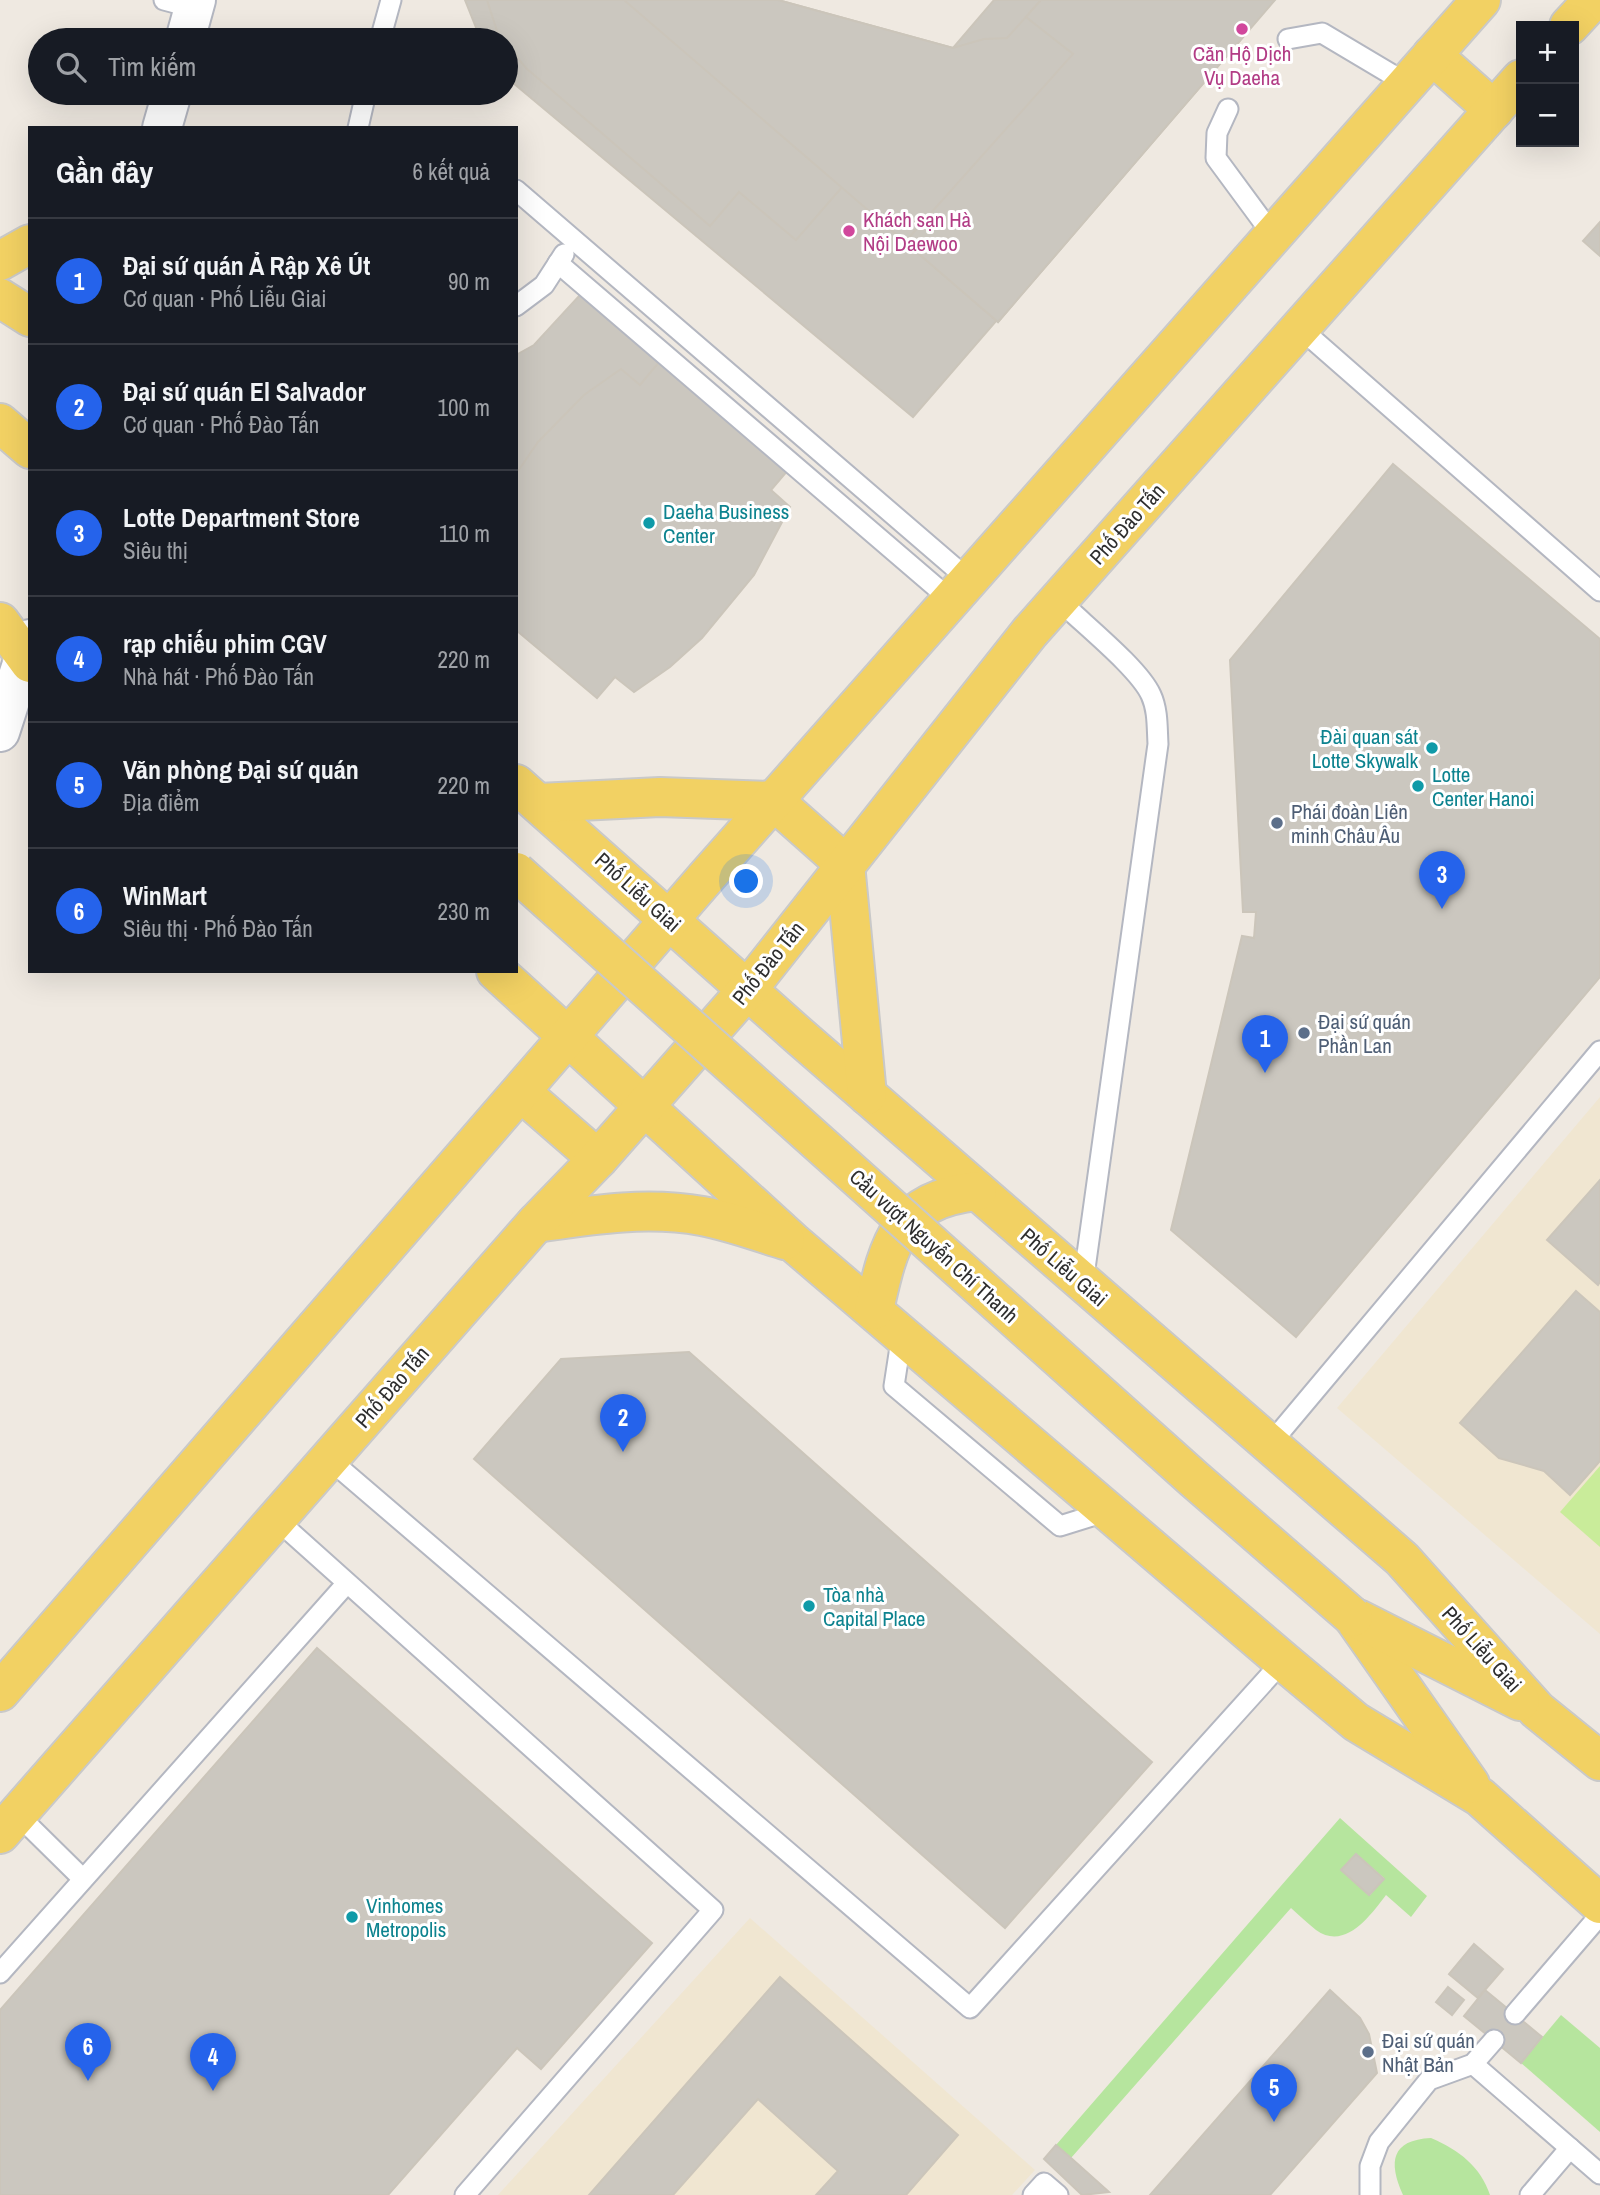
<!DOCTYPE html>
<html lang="vi">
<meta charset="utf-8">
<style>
:root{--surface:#171b24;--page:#242831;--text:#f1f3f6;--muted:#9ea1a6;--line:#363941;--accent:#2563eb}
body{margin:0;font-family:"Archivo Narrow",sans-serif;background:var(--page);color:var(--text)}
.controls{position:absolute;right:21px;top:21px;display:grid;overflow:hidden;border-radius:0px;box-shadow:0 7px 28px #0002}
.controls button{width:63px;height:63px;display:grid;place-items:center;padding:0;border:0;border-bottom:2px solid var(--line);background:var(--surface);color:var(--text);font:35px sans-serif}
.you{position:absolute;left:747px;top:882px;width:24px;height:24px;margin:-18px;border:5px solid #fff;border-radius:50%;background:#1a73e8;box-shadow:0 0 0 10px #1a73e833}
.badge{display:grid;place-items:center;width:46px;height:46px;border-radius:50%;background:var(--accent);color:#fff;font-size:23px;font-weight:700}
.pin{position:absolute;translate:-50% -58px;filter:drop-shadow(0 2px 4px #0008)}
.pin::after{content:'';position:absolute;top:37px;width:24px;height:21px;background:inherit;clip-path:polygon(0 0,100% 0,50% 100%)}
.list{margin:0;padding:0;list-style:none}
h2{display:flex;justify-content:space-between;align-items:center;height:91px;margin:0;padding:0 28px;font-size:30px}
h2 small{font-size:23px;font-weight:400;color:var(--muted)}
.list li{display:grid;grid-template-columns:46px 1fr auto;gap:21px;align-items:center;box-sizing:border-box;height:126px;padding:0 28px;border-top:2px solid var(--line)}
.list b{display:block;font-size:26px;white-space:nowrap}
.list p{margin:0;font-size:23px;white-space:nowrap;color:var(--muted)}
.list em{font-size:23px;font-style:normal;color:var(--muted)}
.icon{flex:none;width:38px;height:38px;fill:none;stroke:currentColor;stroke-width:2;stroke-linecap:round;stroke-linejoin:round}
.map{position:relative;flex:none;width:1600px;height:2195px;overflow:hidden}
.search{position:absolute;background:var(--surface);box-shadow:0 7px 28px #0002;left:28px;top:28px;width:490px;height:77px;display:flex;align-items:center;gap:18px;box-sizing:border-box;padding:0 24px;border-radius:38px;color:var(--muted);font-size:26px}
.panel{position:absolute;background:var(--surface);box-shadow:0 7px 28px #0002;left:28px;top:126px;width:490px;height:847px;border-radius:0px}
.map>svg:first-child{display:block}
.education{fill:#f0e6d1}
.green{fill:#b6e59e;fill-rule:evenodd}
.pitch{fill:#c9ec9a}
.building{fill:#cbc7bf;stroke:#cbc5ba;stroke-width:2}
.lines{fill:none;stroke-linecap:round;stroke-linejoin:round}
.lane-casing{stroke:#b4b7c1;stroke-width:23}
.secondary-casing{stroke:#b4b7c1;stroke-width:42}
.primary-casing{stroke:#c9c9c9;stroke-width:42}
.lane{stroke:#fff;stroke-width:19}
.secondary{stroke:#fff;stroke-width:38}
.primary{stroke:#f2d163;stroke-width:38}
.primary-bridge-casing{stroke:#c9c9c9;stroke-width:42;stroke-linecap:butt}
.primary-bridge{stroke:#f2d163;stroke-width:38}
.hotel-dot{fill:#d1479c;stroke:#fff;stroke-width:2.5}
.culture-dot{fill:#0f9aa8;stroke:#fff;stroke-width:2.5}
.service-dot{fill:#5c6f8a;stroke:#fff;stroke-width:2.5}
.labels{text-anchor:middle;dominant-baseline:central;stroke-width:6;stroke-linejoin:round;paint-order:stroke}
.hotel-label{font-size:21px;fill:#b23c85;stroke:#fff}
.culture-label{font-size:21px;fill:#0d838f;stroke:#fff;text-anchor:start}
.street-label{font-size:21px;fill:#2e2e2e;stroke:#fff}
.service-label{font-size:21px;fill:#4e5e75;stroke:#fff;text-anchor:start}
</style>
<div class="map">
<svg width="1600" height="2195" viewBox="0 0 1600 2195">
<rect width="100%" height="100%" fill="#efe9e1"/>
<g class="education">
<polygon points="1600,1097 1600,1634 1337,1408"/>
<polygon points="750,1918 1035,2170 1012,2195 498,2195"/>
</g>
<g class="green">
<path d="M 1340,1818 L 1427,1896 L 1411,1917 L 1386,1895 C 1370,1916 1345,1951 1316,1930 C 1307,1923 1299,1915 1291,1908 L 1071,2158 L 1056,2145 ZM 1356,1854 L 1384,1878 L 1370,1895 L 1342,1870 Z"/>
<polygon points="1561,2015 1600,2048 1600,2132 1521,2063"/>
<path d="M 1431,2138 C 1459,2150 1480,2166 1490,2195 L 1403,2195 C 1388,2162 1391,2140 1431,2138 Z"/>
</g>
<polygon class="pitch" points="1600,1466 1600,1547 1560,1512"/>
<g class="building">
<polygon points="465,0 778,0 953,48 994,0 1274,0 913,417 512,82 506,73 506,40 481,40"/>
<polygon points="487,0 649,0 668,17 660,28 843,186 796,240 739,192 710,226 526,68 498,34"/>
<polygon points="624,0 778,0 953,48 984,39 1007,38 1041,0 1215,0 1249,30 998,322"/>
<polygon points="1041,0 1275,0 998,322 905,242 1073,54 1026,17"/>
<polygon points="1600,222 1600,256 1583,241"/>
<polygon points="581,294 764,448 568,672 516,629 516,355 534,345"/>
<polygon points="660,361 788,470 771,490 790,507 754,575 702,638 670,667 634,692 615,677 597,698 516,630 516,474 538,442 584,395 621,369 640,385"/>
<polygon points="1393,464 1600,639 1600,977 1296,1337 1171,1230 1242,936 1254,938 1256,912 1243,912 1230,660"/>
<polygon points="1600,1180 1600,1282 1598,1285 1547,1240"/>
<polygon points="1576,1291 1600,1312 1600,1461 1570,1495 1544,1471 1499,1458 1460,1423"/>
<polygon points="689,1352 1152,1762 1005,1928 474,1459 561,1359"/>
<polygon points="317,1648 652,1943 541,2069 517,2048 388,2195 0,2195 0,2010"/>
<polygon points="1356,1854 1384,1879 1369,1895 1341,1870"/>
<polygon points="1474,1944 1503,1969 1478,1998 1449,1974"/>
<polygon points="780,1977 958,2135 906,2195 816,2195 838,2171 758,2099 673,2195 589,2195"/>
<polygon points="1448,1987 1464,2000 1452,2015 1436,2002"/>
<polygon points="1330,1990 1360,2018 1369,2034 1377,2073 1270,2195 1150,2195"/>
<polygon points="1485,1990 1542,2037 1521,2063 1464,2016"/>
<polygon points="1056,2145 1071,2158 1109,2192 1082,2195 1044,2159"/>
</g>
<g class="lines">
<g class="lane-casing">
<g id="lane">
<polyline points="164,0 194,8"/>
<polyline points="1288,39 1322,33 1406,83"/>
<polyline points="380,40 391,0"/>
<polyline points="1228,109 1217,133 1216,158 1272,234"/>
<polyline points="358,128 366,93"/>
<polyline points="516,190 969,580"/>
<polyline points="558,263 951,600"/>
<polyline points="516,306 544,285 564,254"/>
<polyline points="1301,329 1600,591"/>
<path d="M 1059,600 C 1082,623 1139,668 1151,695 C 1158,710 1157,728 1158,744 L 1083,1283"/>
<polyline points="902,1334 894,1386 1060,1526 1108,1511"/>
<polyline points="1271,1443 1600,1051"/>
<polyline points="329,1459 970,2008 1283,1661"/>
<polyline points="276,1519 713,1910 465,2195"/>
<polyline points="17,1814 83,1879"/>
<polyline points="0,1973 347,1583"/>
<polyline points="1515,2014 1600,1915"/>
<polyline points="1473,2064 1600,2174"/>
<polyline points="1033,2195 1044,2183 1058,2195"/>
<polyline points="1370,2195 1370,2166 1379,2142 1429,2080 1473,2064 1494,2040"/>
<polyline points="1530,2195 1570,2148"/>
</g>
</g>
<g class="secondary-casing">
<g id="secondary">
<polyline points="185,40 196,0"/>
<polyline points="162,128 172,93"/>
<polyline points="0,732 30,639"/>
</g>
</g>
<g class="primary-casing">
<g id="primary">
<polyline points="1569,26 1593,0"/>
<polyline points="1432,55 1494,110"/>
<polyline points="0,261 30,244"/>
<polyline points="0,298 30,317"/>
<polyline points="0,423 30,449"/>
<polyline points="0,622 30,663"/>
<polyline points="516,784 798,1035 1402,1559 1537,1710 1600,1761"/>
<polyline points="539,803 660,797 774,801 845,864 867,1095"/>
<polyline points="496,971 794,1243 1283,1661 1356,1722 1480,1797 1600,1904"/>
<polyline points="522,1093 598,1159"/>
<path d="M 536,1223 C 591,1215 646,1206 702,1216 C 730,1221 758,1232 785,1240"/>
<path d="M 874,1310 C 889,1241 899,1200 977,1191"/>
<polyline points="1353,1617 1470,1784"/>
<polyline points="1358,1619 1520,1701"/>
<polyline points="0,1692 708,875 1481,0"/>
<polyline points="0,1834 536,1223 598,1159 747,990 1030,632 1521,79"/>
</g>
</g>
<use href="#lane" class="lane"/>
<use href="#secondary" class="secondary"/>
<use href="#primary" class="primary"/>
<g class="primary-bridge-casing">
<polyline id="primary-bridge" points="516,872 1194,1479 1353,1617"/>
</g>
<use href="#primary-bridge" class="primary-bridge"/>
</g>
<g class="hotel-dot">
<circle cx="1242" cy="29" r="7"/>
<circle cx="849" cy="231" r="7"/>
</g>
<g class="culture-dot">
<circle cx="649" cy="523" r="7"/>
<circle cx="1432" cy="748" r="7"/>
<circle cx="1418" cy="786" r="7"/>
<circle cx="809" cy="1606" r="7"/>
<circle cx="352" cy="1917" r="7"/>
</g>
<g class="service-dot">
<circle cx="1277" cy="823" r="7"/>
<circle cx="1304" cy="1033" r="7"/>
<circle cx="1368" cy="2052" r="7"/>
</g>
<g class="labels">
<g class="hotel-label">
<text x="1242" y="53">Căn Hộ Dịch<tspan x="1242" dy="24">Vụ Daeha</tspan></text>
<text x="863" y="219" text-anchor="start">Khách sạn Hà<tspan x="863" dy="24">Nội Daewoo</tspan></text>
</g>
<g class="culture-label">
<text x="663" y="511">Daeha Business<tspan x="663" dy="24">Center</tspan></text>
<text x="1418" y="736" text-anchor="end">Đài quan sát<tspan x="1418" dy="24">Lotte Skywalk</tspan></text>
<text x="1432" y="774">Lotte<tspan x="1432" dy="24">Center Hanoi</tspan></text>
<text x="823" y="1594">Tòa nhà<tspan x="823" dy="24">Capital Place</tspan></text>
<text x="366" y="1905">Vinhomes<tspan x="366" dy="24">Metropolis</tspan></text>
</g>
<g class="street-label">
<text transform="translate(1127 524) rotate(-48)">Phố Đào Tấn</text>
<text transform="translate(638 892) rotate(42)">Phố Liễu Giai</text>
<text transform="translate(768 963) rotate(-51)">Phố Đào Tấn</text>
<text transform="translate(934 1246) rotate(42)">Cầu vượt Nguyễn Chí Thanh</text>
<text transform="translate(1064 1267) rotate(41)">Phố Liễu Giai</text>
<text transform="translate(392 1387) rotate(-49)">Phố Đào Tấn</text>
<text transform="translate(1482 1649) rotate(48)">Phố Liễu Giai</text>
</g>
<g class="service-label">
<text x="1291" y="811">Phái đoàn Liên<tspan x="1291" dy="24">minh Châu Âu</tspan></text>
<text x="1318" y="1021">Đại sứ quán<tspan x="1318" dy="24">Phần Lan</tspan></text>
<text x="1382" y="2040">Đại sứ quán<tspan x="1382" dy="24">Nhật Bản</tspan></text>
</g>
</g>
</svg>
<div class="controls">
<button>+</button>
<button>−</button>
</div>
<div class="you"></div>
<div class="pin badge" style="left:1265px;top:1073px">1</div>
<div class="pin badge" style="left:623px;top:1452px">2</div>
<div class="pin badge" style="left:1442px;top:909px">3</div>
<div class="pin badge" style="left:213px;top:2091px">4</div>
<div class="pin badge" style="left:1274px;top:2122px">5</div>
<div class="pin badge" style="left:88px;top:2081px">6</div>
<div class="search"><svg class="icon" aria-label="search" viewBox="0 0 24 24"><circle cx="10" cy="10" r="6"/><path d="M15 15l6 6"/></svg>Tìm kiếm</div>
<section class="panel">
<h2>Gần đây<small>6 kết quả</small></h2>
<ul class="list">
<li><span class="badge">1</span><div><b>Đại sứ quán Ả Rập Xê Út</b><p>Cơ quan · Phố Liễu Giai</p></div><em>90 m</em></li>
<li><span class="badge">2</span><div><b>Đại sứ quán El Salvador</b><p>Cơ quan · Phố Đào Tấn</p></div><em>100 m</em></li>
<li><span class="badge">3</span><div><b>Lotte Department Store</b><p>Siêu thị</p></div><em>110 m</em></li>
<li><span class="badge">4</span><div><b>rạp chiếu phim CGV</b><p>Nhà hát · Phố Đào Tấn</p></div><em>220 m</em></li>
<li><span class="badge">5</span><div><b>Văn phòng Đại sứ quán</b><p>Địa điểm</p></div><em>220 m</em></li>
<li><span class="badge">6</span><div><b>WinMart</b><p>Siêu thị · Phố Đào Tấn</p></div><em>230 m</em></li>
</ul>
</section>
</div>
